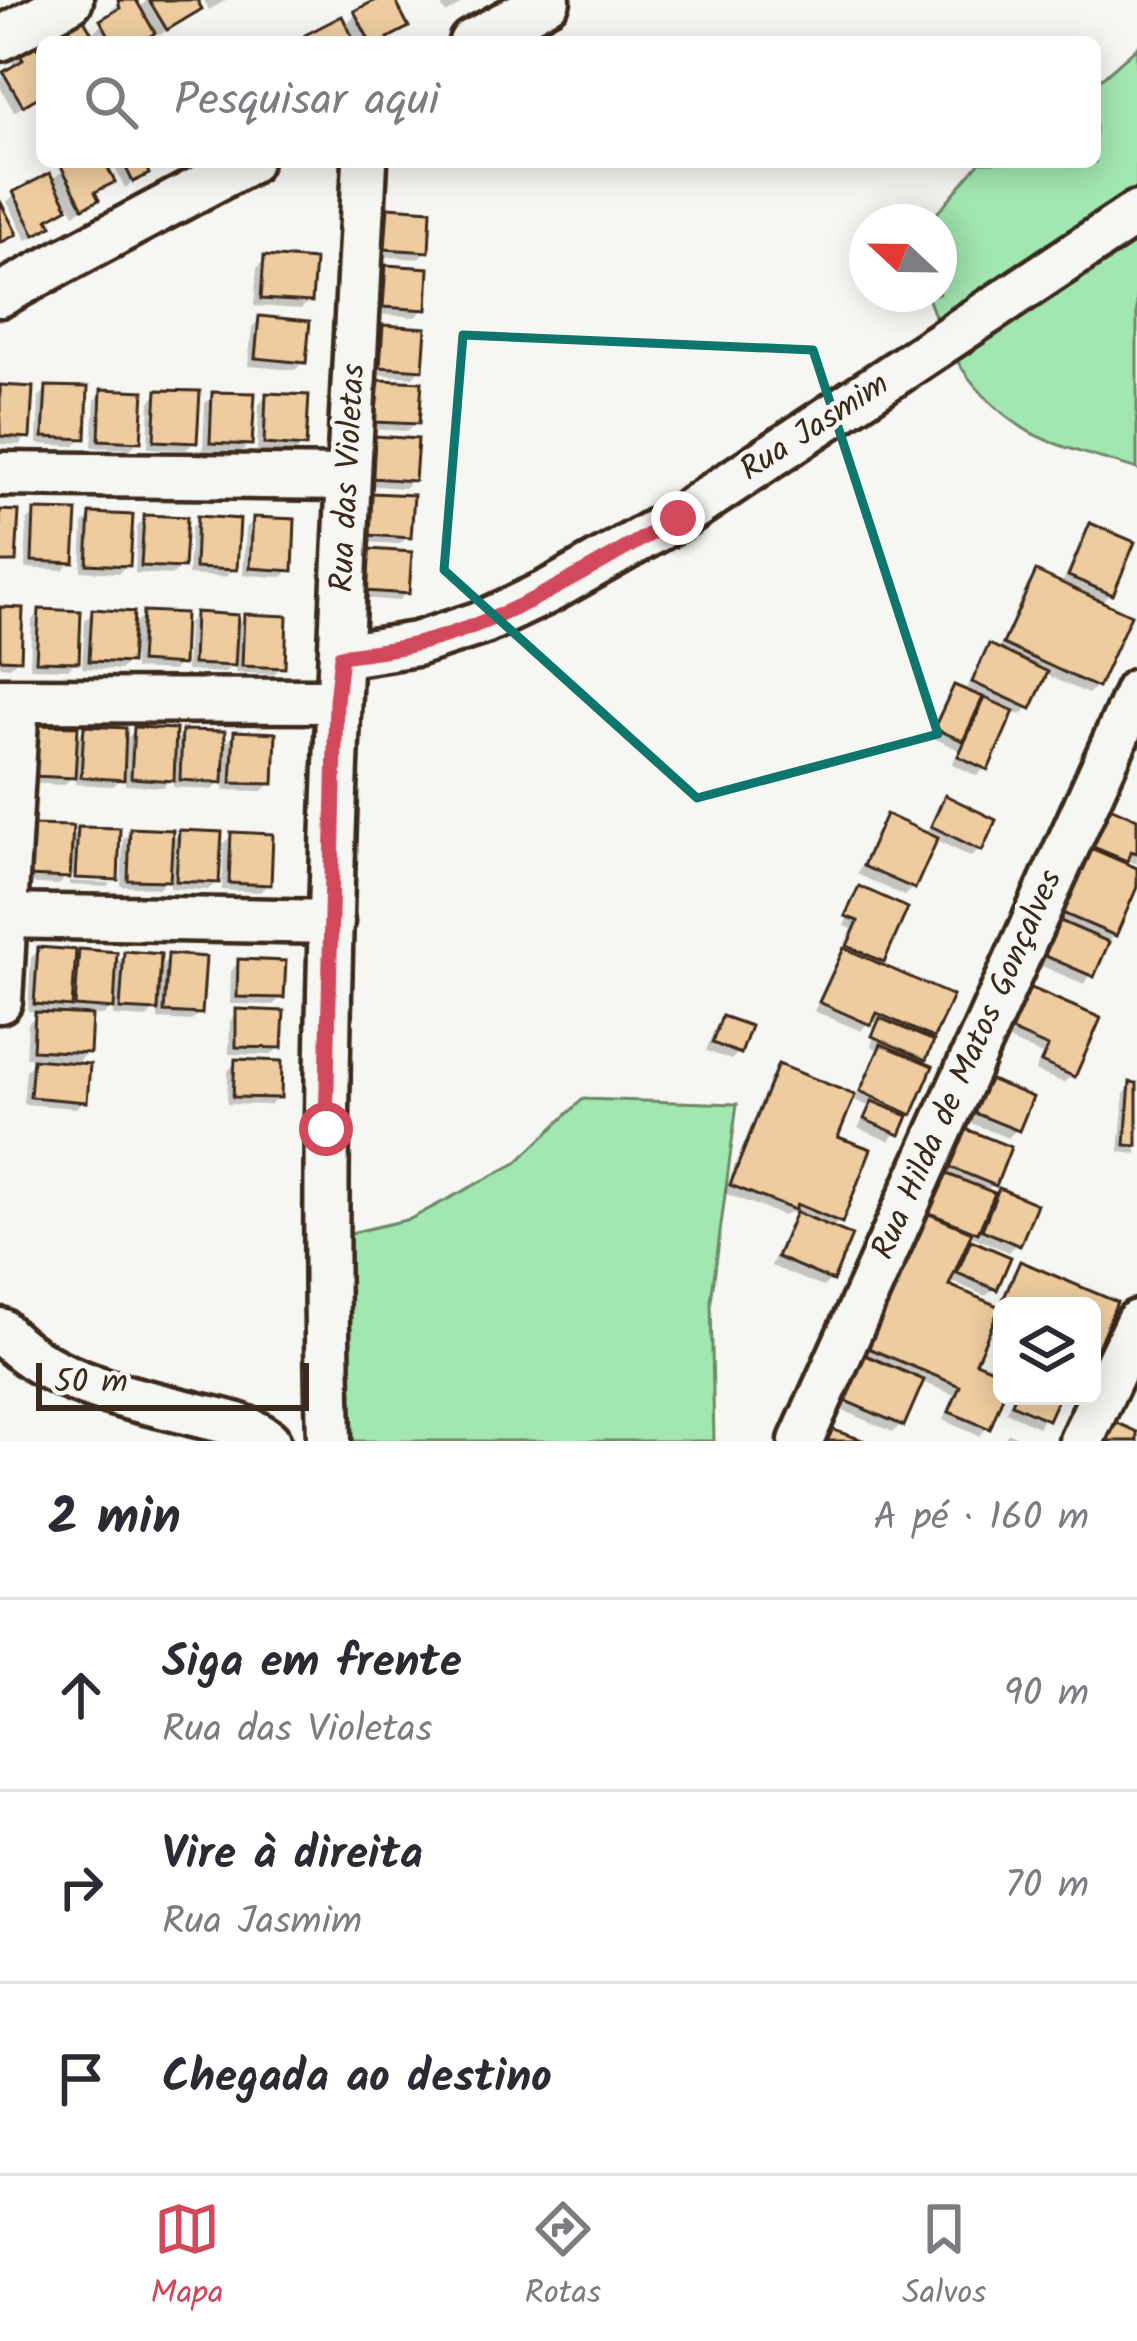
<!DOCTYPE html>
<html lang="pt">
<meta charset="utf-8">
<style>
:root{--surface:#fff;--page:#f7f7f7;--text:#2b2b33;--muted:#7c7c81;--line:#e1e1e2;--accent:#d1495b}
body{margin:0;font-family:Kalam,sans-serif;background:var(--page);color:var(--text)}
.controls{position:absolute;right:36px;bottom:36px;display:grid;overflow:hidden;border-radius:18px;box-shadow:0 6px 30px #0003}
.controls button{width:108px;height:108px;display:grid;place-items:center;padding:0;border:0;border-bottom:3px solid var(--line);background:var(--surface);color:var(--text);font:60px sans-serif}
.compass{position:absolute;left:849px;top:204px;width:108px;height:108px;border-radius:50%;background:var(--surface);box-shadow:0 6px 30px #0003;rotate:292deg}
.scale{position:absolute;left:36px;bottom:30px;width:273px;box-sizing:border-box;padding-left:12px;border:6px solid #3b2a1e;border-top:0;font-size:33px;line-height:42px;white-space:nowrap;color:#3b2a1e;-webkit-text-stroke:9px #f6f6f2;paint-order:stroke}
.stop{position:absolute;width:36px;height:36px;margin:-27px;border:9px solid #d1495b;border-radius:50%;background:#fff}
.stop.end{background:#d1495b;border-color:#fff;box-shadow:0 3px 12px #0008}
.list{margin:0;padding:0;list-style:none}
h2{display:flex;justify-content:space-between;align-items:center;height:156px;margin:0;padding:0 48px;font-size:51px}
h2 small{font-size:39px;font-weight:400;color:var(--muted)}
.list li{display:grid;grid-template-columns:78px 1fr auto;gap:36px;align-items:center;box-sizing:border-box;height:192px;padding:0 48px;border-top:3px solid var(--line)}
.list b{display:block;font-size:45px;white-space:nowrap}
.list p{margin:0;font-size:39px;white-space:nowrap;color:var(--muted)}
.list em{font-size:39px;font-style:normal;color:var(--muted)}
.icon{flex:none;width:66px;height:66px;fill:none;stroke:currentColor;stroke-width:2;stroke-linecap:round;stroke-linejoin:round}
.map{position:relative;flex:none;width:1137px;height:1441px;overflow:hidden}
.search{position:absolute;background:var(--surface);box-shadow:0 6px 30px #0003;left:36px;right:36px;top:36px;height:132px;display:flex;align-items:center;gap:30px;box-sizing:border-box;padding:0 42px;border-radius:18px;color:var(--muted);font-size:45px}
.sheet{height:732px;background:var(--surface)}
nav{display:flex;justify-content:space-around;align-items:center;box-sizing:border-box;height:168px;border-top:3px solid var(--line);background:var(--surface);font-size:33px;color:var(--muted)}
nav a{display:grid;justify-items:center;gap:6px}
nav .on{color:var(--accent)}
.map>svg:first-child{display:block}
.green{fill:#a2e7b2;stroke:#6e8868;stroke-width:3}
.shadow{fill:#0003}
.building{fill:#eecc9f;stroke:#3b2a1e;stroke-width:3}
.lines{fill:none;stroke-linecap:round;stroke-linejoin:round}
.minor-casing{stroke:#3b2a1e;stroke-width:51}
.minor{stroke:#f6f6f2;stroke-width:42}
.route{stroke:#d1495b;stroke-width:15}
.marked{fill:none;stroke:#0f766e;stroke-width:9;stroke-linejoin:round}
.labels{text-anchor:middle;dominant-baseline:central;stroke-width:9;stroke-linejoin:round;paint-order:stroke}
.street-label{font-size:33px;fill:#3b2a1e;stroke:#f6f6f2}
</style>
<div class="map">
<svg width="1137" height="1441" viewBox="0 0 1137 1441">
<rect width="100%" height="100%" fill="#f6f6f2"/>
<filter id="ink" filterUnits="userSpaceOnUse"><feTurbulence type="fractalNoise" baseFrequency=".00833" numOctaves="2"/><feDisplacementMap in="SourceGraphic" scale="24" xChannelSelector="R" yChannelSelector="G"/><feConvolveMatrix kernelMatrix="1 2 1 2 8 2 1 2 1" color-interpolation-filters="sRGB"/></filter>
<g filter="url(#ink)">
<g class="green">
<path d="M 1137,47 L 1137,469 C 1107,459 1047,445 1023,428 C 971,393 946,351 927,294 L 939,294 L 937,213 L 980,162 L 1095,162 L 1095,84 Z"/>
<polygon points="583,1099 737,1104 711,1301 714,1441 317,1441 312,1242 410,1219 516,1163"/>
</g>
<g class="shadow">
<polygon points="124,0 133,0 138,9 147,0 193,0 199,9 158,36 154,30 141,42 101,42 94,31 113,16 110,11"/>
<polygon points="204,0 226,0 209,10"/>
<polygon points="382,0 391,0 405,27 387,42 303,42 344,26 356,14"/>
<polygon points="438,0 467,0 446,14"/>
<polygon points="20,55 42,63 42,95 14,112 0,87 0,79 15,68 12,63"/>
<polygon points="74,162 102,162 111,181 93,194 95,199 87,207 74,214 69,204 46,221 48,226 40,234 27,240 7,202 15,194 51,180"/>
<polygon points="112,162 156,162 125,188"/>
<polygon points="389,210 426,251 418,259 378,256 381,218"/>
<polygon points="265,259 309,301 301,309 254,306 257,268"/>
<polygon points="387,268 424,309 416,317 377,314 379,276"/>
<polygon points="260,319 303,362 295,370 248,366 252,327"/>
<polygon points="384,328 421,368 413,377 373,374 376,336"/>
<polygon points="380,383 416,423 408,431 369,429 372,391"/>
<polygon points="0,388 27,437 19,445 0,444"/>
<polygon points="47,389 83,437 75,446 37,444 39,397"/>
<polygon points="103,392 139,441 130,449 92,447 95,400"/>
<polygon points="158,393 194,442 186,450 148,448 150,401"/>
<polygon points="214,395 249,444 241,452 203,450 205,403"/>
<polygon points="267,396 303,445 295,453 257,451 259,404"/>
<polygon points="376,439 412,480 404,488 365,485 368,447"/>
<polygon points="372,496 409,536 400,544 361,542 364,504"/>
<polygon points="36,513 71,562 63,570 25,568 27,521"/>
<polygon points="91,516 127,565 119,573 81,571 83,524"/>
<polygon points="145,518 181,567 173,575 135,573 137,526"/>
<polygon points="199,519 234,569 226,577 188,575 191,527"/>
<polygon points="254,520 290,569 282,577 243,575 246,528"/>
<polygon points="1091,527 1111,593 1100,604 1096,686 1088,694 1044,674 1028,708 1020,715 1011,711 985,768 977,776 952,764 959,750 929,736 947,696 955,688 965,693 982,656 990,648 998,651 1028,583 1036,575 1061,586 1083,535"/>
<polygon points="369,552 406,593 398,601 359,598 361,560"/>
<polygon points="0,610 18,659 10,667 0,666"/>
<polygon points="40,612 76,661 68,669 30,668 32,620"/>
<polygon points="93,612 130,628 144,614 180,663 172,671 134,669 134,656 120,670 82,668 85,620"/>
<polygon points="196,615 234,629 245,617 282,666 274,674 235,673 236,661 224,673 186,671 188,623"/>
<polygon points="85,729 122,743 135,730 172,744 184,733 221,748 235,734 271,783 263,791 224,790 225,776 212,790 173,787 174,776 163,787 125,785 125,774 113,786 75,784 75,774 64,785 26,783"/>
<polygon points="946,799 979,849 971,857 934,839 912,888 904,896 857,874 879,826 886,818 925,835"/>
<polygon points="1111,811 1137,822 1137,864 1125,859 1122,865 1137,871 1137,879 1114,934 1084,984 1037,964 1051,932 1060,922 1050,918"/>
<polygon points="79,830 115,879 112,882 112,877 60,875 63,881 59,885 21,883 23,836 69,840"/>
<polygon points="132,831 169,843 180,833 216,882 208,890 170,888 170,877 159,888 121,886 123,839"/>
<polygon points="232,835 268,884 260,892 222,890 224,843"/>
<polygon points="69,881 111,883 107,887 69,885"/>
<polygon points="859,890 881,960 876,965 932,1036 918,1063 909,1113 889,1141 858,1128 870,1107 850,1098 834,1138 839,1221 831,1230 831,1279 823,1287 771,1266 789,1223 797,1215 789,1212 784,1216 724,1193 771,1076 779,1068 855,1099 879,1050 871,1046 878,1024 870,1020 861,1031 814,1011 852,929 844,926"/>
<polygon points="39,950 72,961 81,952 113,966 125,955 157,969 170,957 199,1013 191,1021 158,1019 158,1006 147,1018 113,1016 114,1004 103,1015 89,1015 87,1052 74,1065 84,1100 76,1108 23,1104 26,1070 38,1058 26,1057 28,1023 39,1012 28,1011 31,958"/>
<polygon points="239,962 281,997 273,1005 230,1004 231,971"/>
<polygon points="1015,995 1072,1075 1064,1083 1035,1071 1042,1055 997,1035"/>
<polygon points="238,1012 279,1047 271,1055 229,1054 230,1021"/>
<polygon points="723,1019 739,1052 731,1060 706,1051 715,1027"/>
<polygon points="236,1062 278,1097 270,1105 227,1104 228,1071"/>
<polygon points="969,1085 1016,1130 1008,1138 956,1117"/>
<polygon points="1132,1085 1137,1086 1137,1154 1119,1152 1124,1094"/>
<polygon points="949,1137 993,1184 985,1192 995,1196 1000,1192 1017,1244 1009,1252 971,1236 958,1257 972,1244 994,1288 986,1296 948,1280 945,1287 997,1309 1013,1272 1021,1264 1114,1304 1092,1354 1092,1306 1002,1306 1002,1319 993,1315 972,1364 987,1428 979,1436 943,1420 954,1395 920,1381 901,1425 893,1432 837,1408 856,1365 864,1357"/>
<polygon points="1013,1396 1056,1396 1038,1427 1006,1412"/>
<polygon points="1009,1433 1028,1441 1001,1441"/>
</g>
<g class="building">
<polygon points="136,0 155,33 141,42 113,42 100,20 120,8 118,0"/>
<polygon points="149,0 197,0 202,9 167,30"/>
<polygon points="376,0 395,0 409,27 388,38 390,42 370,42 354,11"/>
<polygon points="342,16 355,42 309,42 305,35"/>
<polygon points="83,18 97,42 59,42 72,35 68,28"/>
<polygon points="35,44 42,57 42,95 23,106 3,72 23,60 19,53"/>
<polygon points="68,162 105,162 115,182 95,192 99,200 83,208 61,166"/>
<polygon points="123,162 154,162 146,166 149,174 133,182"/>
<polygon points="50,173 68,208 48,219 52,226 35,235 13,192"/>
<polygon points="0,201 17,234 0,243"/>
<polygon points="388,207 431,210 429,252 385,249"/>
<polygon points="264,256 315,260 312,302 261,299"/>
<polygon points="386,265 429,268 427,310 383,307"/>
<polygon points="259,316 310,321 306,363 255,358"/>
<polygon points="383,325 426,328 423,370 380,367"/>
<polygon points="379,380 422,382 419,424 375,422"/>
<polygon points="0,385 33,387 30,438 0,436"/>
<polygon points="46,386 88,387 86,439 43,437"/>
<polygon points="101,389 144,391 141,442 99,440"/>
<polygon points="157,390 200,391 197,443 154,441"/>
<polygon points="212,392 255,393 252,445 210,443"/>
<polygon points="266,393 309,395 306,447 264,444"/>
<polygon points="375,436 418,439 415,481 372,478"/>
<polygon points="371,493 414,495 411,538 368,535"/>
<polygon points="0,510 19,511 16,562 0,562"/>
<polygon points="34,510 77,511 74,563 32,561"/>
<polygon points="90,513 133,515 130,566 87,564"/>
<polygon points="144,515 187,517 184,568 141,566"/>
<polygon points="197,516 240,519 237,570 195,568"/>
<polygon points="253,517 295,519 293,571 250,568"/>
<polygon points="1090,523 1135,542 1113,595 1068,576"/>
<polygon points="368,549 412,552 409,594 365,591"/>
<polygon points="1036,571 1131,615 1098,688 1003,644"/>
<polygon points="0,607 23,608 21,660 0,659"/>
<polygon points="39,609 81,611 79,662 36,661"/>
<polygon points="92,609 134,612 131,663 89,661"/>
<polygon points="143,611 185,613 183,665 140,662"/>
<polygon points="195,612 238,615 235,666 193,664"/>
<polygon points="244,614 287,616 285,668 242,666"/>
<polygon points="989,644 1048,672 1031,709 972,682"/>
<polygon points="954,685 983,697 963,741 934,728"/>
<polygon points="985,698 1014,711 988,770 958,756"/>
<polygon points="35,725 78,726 75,778 32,776"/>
<polygon points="84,726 126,728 124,780 81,777"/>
<polygon points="134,727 176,729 174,781 131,778"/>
<polygon points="182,730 225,731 223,783 180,780"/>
<polygon points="234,731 276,733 274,784 231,783"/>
<polygon points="945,795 996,820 982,851 931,826"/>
<polygon points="1110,807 1137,819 1137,853 1131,851 1127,861 1093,847"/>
<polygon points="886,814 938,838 915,889 863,866"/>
<polygon points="30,825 73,826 70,878 28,876"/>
<polygon points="78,827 120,828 118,880 75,878"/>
<polygon points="130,828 173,830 170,881 128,880"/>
<polygon points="179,830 222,832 219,883 176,881"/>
<polygon points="231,832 273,834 271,885 229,883"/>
<polygon points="1084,845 1137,868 1137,887 1116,936 1055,910"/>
<polygon points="859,886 908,908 884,962 847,946 858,921 845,916"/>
<polygon points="1058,920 1109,942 1094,977 1043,955"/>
<polygon points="38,947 76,950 72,1007 34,1004"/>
<polygon points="844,948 953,996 934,1038 877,1013 871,1025 819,1002"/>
<polygon points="79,949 117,952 114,1009 75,1006"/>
<polygon points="124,951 161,954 158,1011 120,1009"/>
<polygon points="168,954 206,957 202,1014 164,1012"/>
<polygon points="238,959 286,961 284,998 237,997"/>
<polygon points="1022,984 1101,1018 1075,1077 1041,1062 1048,1047 1003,1027"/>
<polygon points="236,1009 284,1011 282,1048 236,1047"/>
<polygon points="35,1012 92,1015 90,1053 33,1050"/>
<polygon points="722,1016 751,1026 741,1054 712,1043"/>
<polygon points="880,1018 934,1041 926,1060 872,1036"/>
<polygon points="881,1044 933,1066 912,1115 860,1091"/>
<polygon points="33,1059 90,1064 87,1102 30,1097"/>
<polygon points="235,1059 282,1061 281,1098 233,1097"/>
<polygon points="778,1064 855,1095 838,1137 871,1149 842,1223 797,1204 795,1210 730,1185"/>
<polygon points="976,1074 1033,1097 1019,1131 962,1108"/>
<polygon points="1130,1082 1137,1083 1137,1146 1125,1145"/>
<polygon points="872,1101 908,1116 900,1135 864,1119"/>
<polygon points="956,1125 1011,1147 996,1186 940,1163"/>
<polygon points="937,1170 995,1193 978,1233 922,1210"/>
<polygon points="999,1188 1037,1204 1020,1246 982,1230"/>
<polygon points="796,1212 852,1235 833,1281 777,1257"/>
<polygon points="925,1212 972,1232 949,1285 1000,1307 976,1362 1002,1373 1003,1396 990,1429 949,1412 960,1386 868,1348"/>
<polygon points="971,1240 1011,1257 997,1290 957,1273"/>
<polygon points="1020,1261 1117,1302 1092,1361 1092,1306 1000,1307"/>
<polygon points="863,1354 924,1380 904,1426 843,1400"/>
<polygon points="1015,1396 1059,1396 1048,1420 1012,1404"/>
<polygon points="1106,1418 1137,1432 1137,1441 1096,1441"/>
<polygon points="825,1427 865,1441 820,1441"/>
</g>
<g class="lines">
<g class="minor-casing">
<g id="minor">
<polyline points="0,39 71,0"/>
<polyline points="471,42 548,0"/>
<polyline points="0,295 249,162"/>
<polyline points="0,474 348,478"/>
<polyline points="341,656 416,644 484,622 549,591 678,518 1137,213"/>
<polyline points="0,700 336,701"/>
<polyline points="0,916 332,922"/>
<polyline points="0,1001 17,701"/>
<path d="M 0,1330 C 49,1385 129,1397 198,1415 C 222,1421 249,1425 268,1441"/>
<path d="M 329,1441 C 318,1014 343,588 365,162"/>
<polyline points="801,1441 1137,691"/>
<polyline points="1081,1441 1137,1322"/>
</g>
</g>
<use href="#minor" class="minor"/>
</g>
</g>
<g class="lines" filter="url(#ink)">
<path class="route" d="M 326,1129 L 336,701 L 341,656 C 366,652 392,650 416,644 C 510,621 594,566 678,518"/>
</g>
<path class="marked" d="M 463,335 L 813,350 L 938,734 L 697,798 L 444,570 Z"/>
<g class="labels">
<g class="street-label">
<text transform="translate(815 428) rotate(-33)">Rua Jasmim</text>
<text transform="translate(349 478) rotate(-87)">Rua das Violetas</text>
<text transform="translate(968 1065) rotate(-66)">Rua Hilda de Matos Gonçalves</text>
</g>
</g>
</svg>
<div class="controls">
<button><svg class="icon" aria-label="layers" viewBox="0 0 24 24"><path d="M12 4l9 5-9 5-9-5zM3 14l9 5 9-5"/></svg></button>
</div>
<svg class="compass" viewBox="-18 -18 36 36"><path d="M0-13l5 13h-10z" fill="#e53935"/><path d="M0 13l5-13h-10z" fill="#7c7c81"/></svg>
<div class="scale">50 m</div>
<div class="stop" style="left:326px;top:1129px"></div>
<div class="stop end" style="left:678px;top:518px"></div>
<div class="search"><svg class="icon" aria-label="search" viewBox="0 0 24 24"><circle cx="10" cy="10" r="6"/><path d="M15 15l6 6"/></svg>Pesquisar aqui</div>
</div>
<section class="sheet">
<h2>2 min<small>A pé · 160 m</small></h2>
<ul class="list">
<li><svg class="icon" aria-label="ahead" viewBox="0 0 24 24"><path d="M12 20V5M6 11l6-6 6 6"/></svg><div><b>Siga em frente</b><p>Rua das Violetas</p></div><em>90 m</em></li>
<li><svg class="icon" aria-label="right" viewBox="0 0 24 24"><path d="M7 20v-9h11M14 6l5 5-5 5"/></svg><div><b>Vire à direita</b><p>Rua Jasmim</p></div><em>70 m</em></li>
<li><svg class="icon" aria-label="arrive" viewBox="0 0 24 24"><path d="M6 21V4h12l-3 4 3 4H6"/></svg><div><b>Chegada ao destino</b></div></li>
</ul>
</section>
<nav>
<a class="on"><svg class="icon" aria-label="map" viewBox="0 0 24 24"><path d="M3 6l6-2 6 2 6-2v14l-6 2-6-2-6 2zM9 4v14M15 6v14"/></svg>Mapa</a>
<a><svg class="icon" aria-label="directions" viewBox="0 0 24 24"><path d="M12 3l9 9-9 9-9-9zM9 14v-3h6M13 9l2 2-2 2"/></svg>Rotas</a>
<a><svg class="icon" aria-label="saved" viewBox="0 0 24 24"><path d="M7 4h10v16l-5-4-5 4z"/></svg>Salvos</a>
</nav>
